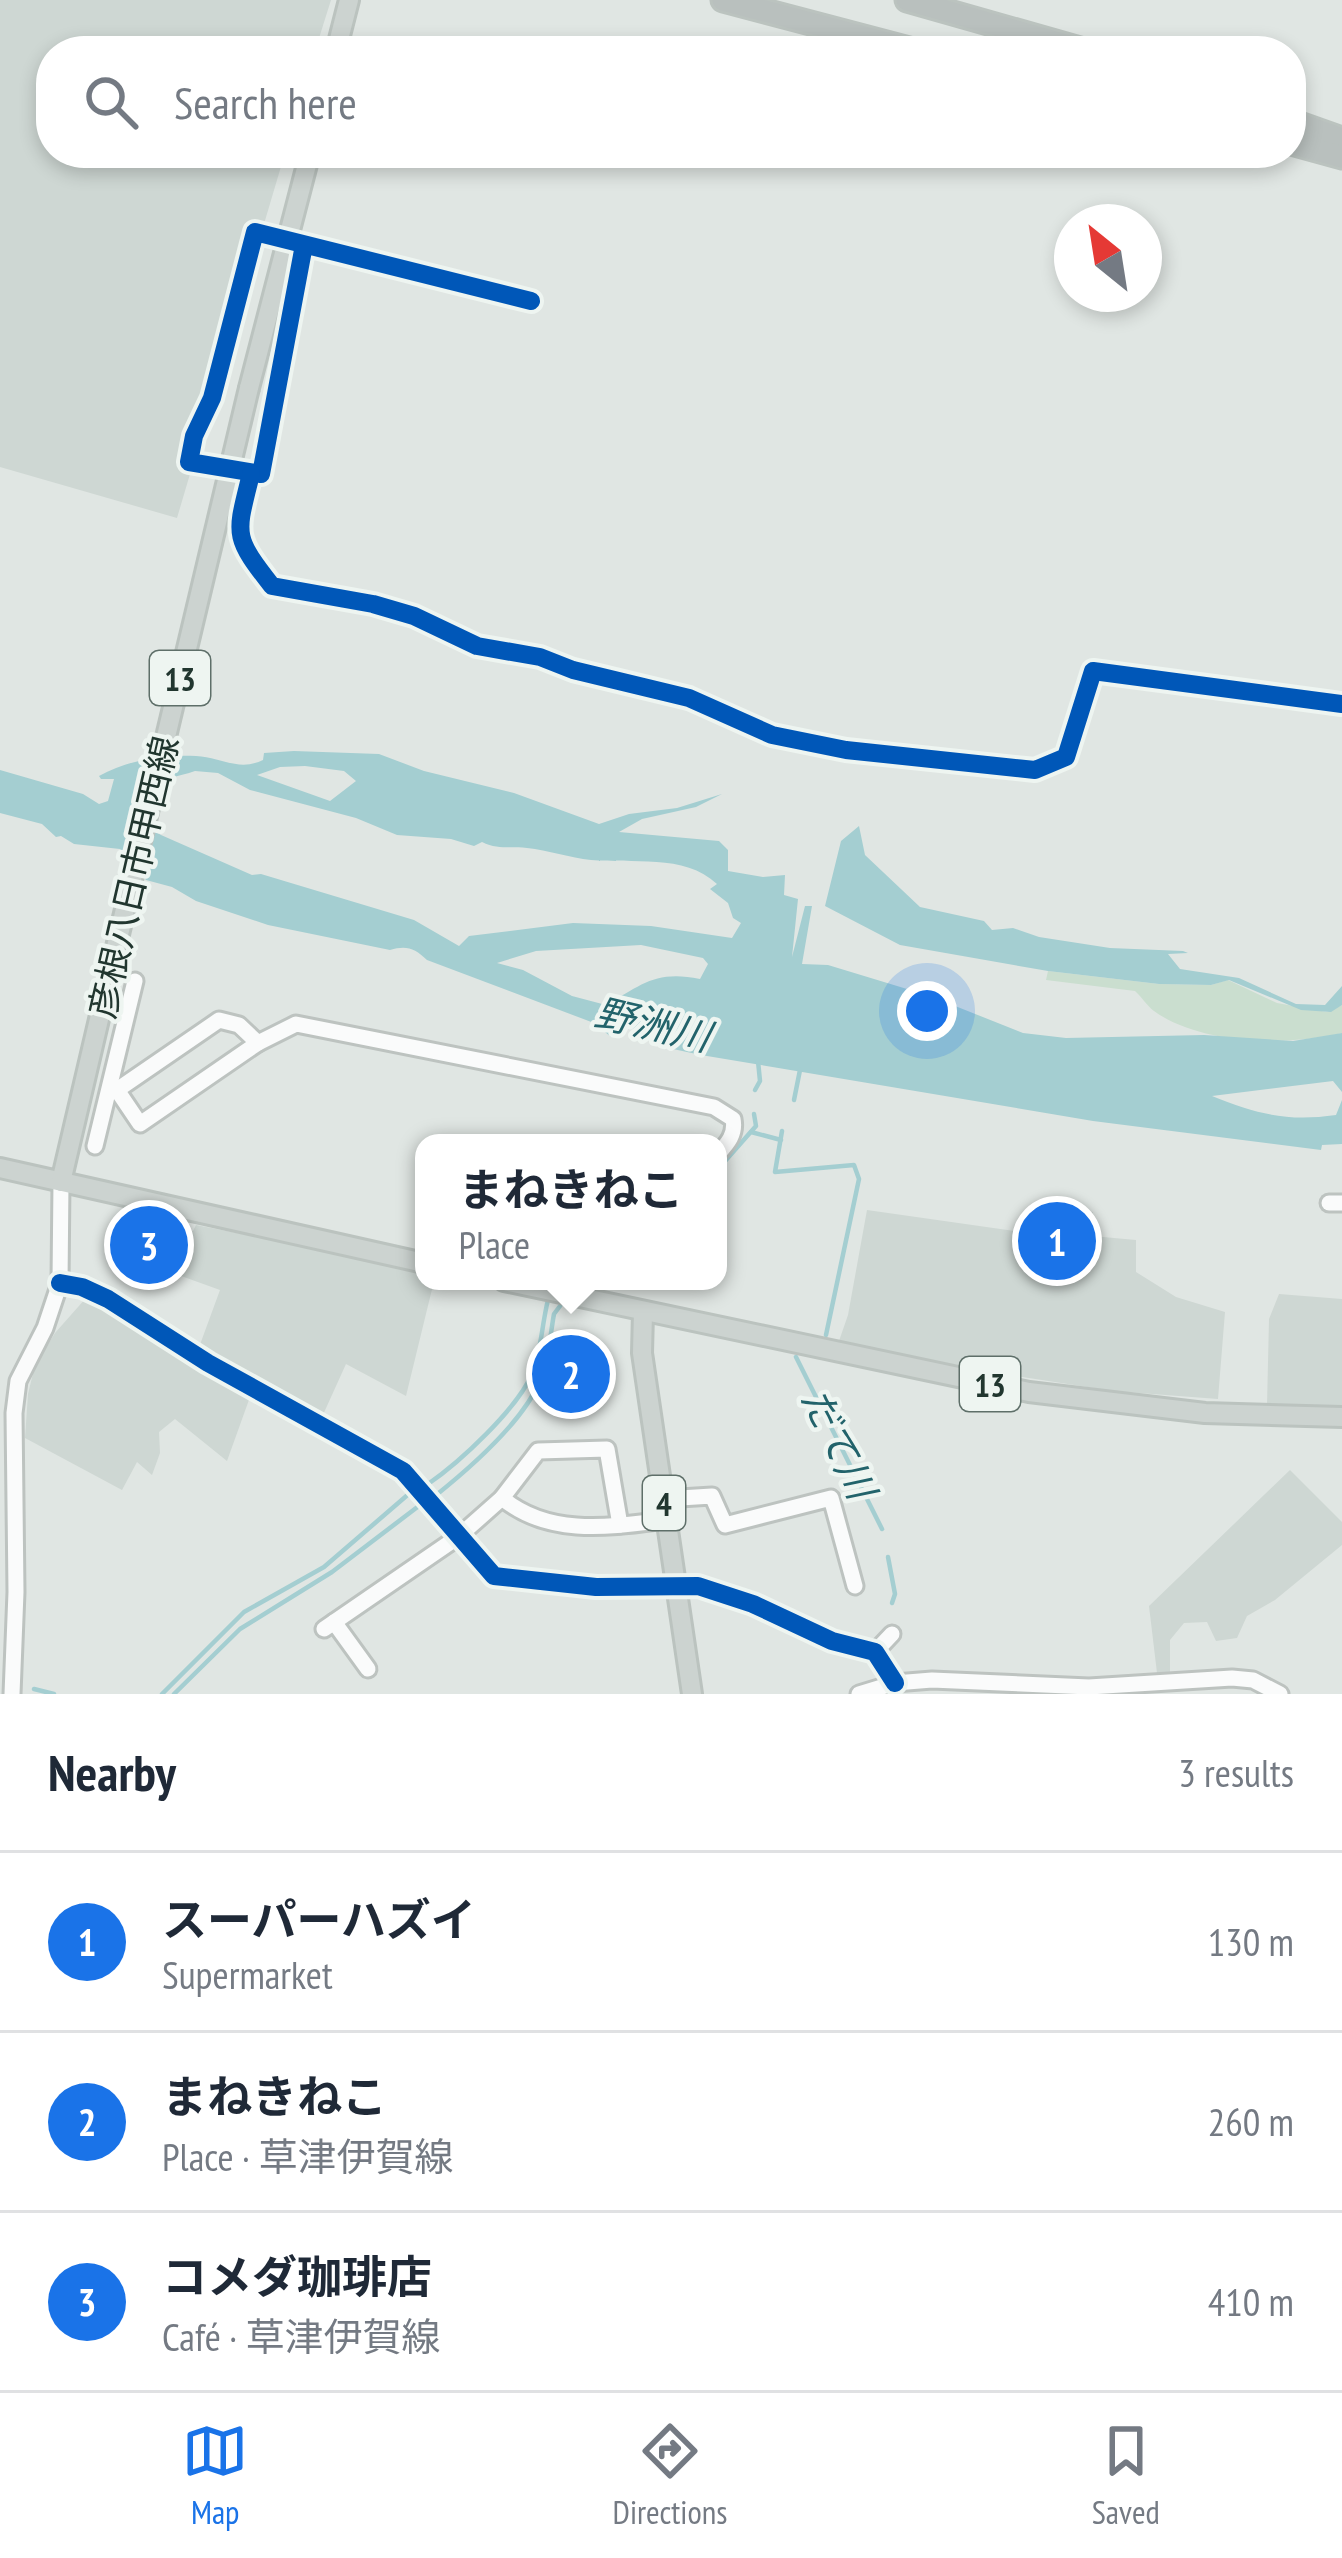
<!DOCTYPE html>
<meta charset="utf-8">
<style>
:root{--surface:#fff;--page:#f2f2f3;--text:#1f2937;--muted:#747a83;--line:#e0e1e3;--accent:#1a73e8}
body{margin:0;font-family:"PT Sans Narrow","Noto Sans JP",sans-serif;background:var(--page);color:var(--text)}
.compass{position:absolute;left:1054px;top:204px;width:108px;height:108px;border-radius:50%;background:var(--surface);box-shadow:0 6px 18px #0003;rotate:330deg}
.you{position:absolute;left:927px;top:1011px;width:42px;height:42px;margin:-30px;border:9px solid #fff;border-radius:50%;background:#1a73e8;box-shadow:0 0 0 18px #1a73e833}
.badge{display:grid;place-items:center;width:78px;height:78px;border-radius:50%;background:var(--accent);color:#fff;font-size:39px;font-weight:700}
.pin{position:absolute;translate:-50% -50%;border:6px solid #fff;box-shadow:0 3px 12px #0006}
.popup{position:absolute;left:415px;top:1134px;width:312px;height:156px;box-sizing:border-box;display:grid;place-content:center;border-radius:24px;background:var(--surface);filter:drop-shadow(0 3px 9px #0005);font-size:39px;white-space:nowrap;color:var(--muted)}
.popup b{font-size:45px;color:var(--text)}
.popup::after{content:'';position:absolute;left:50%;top:100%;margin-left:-24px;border:24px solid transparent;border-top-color:var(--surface)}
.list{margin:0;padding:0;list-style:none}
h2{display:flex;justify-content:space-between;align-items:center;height:156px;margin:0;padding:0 48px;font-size:51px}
h2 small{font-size:39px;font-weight:400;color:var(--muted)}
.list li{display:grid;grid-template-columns:78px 1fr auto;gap:36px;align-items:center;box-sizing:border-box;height:180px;padding:0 48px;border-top:3px solid var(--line)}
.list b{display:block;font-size:45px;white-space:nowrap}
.list p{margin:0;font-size:39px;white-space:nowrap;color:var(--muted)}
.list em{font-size:39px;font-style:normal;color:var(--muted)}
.icon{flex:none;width:66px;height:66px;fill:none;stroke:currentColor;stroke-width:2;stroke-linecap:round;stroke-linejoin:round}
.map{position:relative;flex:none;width:1342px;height:1694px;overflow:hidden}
.search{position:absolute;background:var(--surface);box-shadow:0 6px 18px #0003;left:36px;right:36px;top:36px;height:132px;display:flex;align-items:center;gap:30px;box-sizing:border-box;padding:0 42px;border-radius:48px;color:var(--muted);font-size:45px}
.sheet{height:696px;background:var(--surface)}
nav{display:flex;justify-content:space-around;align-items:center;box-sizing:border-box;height:168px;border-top:3px solid var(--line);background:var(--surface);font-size:33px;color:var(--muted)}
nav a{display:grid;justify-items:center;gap:6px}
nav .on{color:var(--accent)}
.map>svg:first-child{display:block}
.built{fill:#ced7d3}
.green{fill:#cadecf}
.water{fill:#a4ced1;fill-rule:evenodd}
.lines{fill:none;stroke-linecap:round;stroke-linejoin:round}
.stream{stroke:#a4ced1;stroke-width:4.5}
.minor-casing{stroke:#bdc3c0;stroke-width:21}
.major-casing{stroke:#bbc3bf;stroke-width:24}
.highway-casing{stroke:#bbc3bf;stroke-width:27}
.minor{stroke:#fafbfb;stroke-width:15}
.major{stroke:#ccd3d0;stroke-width:18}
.highway{stroke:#b9c0be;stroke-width:21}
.major-bridge-casing{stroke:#bbc3bf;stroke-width:24;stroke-linecap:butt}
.major-bridge{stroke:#ccd3d0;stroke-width:18}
.cycleway-casing{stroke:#eef5f1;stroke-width:26}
.cycleway{stroke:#0057b8;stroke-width:18}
.labels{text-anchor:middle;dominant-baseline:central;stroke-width:9;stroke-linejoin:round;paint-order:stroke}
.shield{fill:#eef5f1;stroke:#5e6f69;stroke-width:3}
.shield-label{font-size:33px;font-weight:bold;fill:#21362f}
.street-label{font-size:36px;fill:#21362f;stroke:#eef5f1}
.water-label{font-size:39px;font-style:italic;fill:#22636b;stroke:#eef5f1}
</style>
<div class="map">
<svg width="1342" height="1694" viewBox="0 0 1342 1694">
<rect width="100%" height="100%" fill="#e0e6e3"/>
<g class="built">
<polygon points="0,0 331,0 315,51 51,51 51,153 285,153 177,518 0,467"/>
<polygon points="1033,1208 1093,1212 1092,1236 1136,1240 1136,1272 1176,1297 1225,1312 1218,1399 1113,1391 996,1373 839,1341 848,1315 867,1210 1028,1233"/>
<polygon points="196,1225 424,1270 424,1281 434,1281 406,1396 346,1364 322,1417 198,1350 220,1290 159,1268 173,1227 193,1231"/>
<polygon points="1279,1294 1342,1299 1342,1405 1267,1405 1269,1319"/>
<polygon points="86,1298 109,1305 250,1397 227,1461 175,1419 159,1432 160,1453 152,1475 137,1462 122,1490 25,1438 28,1394 35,1365 55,1333"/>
<polygon points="1290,1470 1342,1522 1342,1545 1275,1600 1247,1616 1237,1638 1216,1641 1207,1622 1184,1623 1170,1640 1170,1673 1157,1673 1149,1606"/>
</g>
<path class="green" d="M 1048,971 L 1159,984 L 1211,985 L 1228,980 L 1277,1003 L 1327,1012 L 1342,1005 L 1342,1033 C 1288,1046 1201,1045 1154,1011 C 1147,1006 1142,997 1135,991 L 1046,980 Z"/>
<g class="water">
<path d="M 294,751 L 379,754 L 424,771 L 514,793 L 599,824 L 629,814 L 677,808 L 722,794 L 696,807 L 642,819 L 619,832 L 719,841 L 728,850 L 728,871 L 763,877 L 785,875 L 784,895 L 798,899 L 792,957 L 805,906 L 812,906 L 802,964 L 828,965 L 930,996 L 1023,1033 L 1066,1038 L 1204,1035 L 1293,1041 L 1342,1033 L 1342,1092 L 1333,1081 L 1212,1096 C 1257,1114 1287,1122 1336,1115 L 1342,1100 L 1342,1144 L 1322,1145 L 1321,1150 L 1093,1121 L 701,1055 L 659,1046 L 638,1030 L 619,1024 L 611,1037 L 594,1023 L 427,960 C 415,948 406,945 390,950 L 268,925 L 196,901 L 172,887 L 146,880 L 120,849 L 74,844 L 61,836 L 56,837 L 42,824 L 0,813 L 0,770 L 83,794 L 99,804 L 108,801 L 114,779 L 101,779 L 99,776 C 128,760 163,754 196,756 C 220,757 239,772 263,760 L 264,753 ZM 305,766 L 344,771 L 356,781 L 330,801 L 257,775 L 280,767 ZM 195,771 L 218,773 L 250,790 L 356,818 L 397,835 L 451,839 L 474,846 L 482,842 C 498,850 509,846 527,848 C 548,850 570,858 591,860 C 631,864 684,853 717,884 L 710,889 L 728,903 L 733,918 L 741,923 L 732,938 L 651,926 L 573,923 L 469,936 L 459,946 L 414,920 L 261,874 L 252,875 L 161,835 L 132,818 C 136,778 163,782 195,771 ZM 641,945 L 703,958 L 708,964 L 700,979 C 655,970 642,985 606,1005 L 572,996 L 523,970 L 497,963 L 536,951 Z"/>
<polygon points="859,826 865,855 920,907 984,921 992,930 1013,928 1039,937 1110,948 1183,951 1188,953 1168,954 1180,969 1239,978 1296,1004 1325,1005 1342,986 1342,1005 1331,1012 1301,1010 1229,980 1211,985 1159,984 1048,971 900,945 825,906 841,841"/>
</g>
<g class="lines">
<g class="stream">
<polyline points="755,1090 760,1081 758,1061"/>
<polyline points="794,1100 800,1070"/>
<polyline points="782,1131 775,1172 854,1165 859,1179 826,1335"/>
<polyline points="751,1132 781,1140"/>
<polyline points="718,1169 756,1126 754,1114"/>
<polyline points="586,1286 596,1281"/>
<polyline points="796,1357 882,1529"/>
<path d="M 428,1484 C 460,1462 517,1409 532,1374 C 541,1353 542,1323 548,1300"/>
<path d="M 435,1496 C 470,1468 522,1423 540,1381 C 549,1361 550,1335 554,1314 L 560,1306"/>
<polyline points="888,1557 895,1594 892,1603"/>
<polyline points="34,1689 54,1694"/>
<polyline points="893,1693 893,1694"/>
<polyline points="162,1694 244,1612 324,1567 411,1492"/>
<polyline points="174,1694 240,1629 332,1572 424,1502"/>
</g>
<g class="minor-casing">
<g id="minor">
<polyline points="304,245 261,474 189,462 194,436 212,398 255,232 531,301"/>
<path d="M 251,474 C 236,535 232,535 272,586 L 373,604 L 414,616 L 477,646 L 540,657 L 573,670 L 689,698 L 772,735 L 846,750 L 1035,770 L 1066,757 L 1093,671 L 1342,704"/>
<polygon points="219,1020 239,1025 258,1043 140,1124 117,1090"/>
<path d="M 258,1043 L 296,1024 L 714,1107 L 733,1119 C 736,1134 728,1143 718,1154"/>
<polyline points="95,1146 135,981"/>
<polyline points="1329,1203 1342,1203"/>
<polyline points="60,1283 82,1287 108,1299 208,1363 403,1471 494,1576 596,1587 698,1586 753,1604 832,1641 875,1652 895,1683"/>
<path d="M 502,1498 C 549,1537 610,1527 666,1520"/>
<polyline points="664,1499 712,1496 725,1525 831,1498 855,1586"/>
<polyline points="334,1622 368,1669"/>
<polyline points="324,1629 458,1537 502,1498 538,1451 607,1449 620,1525"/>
<polyline points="875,1652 892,1634"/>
<polyline points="12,1694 16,1592 14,1413 18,1381 45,1328 60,1283 61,1182"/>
<polyline points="859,1694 895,1683 932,1680 1089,1687 1232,1678 1253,1680 1280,1694"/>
</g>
</g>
<g class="major-casing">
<g id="major">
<polyline points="336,51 349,0"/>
<polyline points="249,388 310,153"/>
<polyline points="0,1168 424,1263"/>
<polyline points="61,1182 111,968"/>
<polyline points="504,1281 1029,1392 1205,1413 1342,1417"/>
<polyline points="643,1312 642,1353 692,1694"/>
</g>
</g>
<g class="highway-casing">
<g id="highway">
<polyline points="723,0 917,51"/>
<polyline points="907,0 1087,51"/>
<polyline points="1291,121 1342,139"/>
<polyline points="1291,143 1342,157"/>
</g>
</g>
<use href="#minor" class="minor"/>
<use href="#major" class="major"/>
<use href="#highway" class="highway"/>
<g class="major-bridge-casing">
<polyline id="major-bridge" points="111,968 249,388"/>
</g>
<use href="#major-bridge" class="major-bridge"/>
<g class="cycleway-casing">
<g id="cycleway">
<polyline points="304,245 261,474 189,462 194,436 212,398 255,232 531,301"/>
<path d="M 251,474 C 236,535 232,535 272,586 L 373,604 L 414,616 L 477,646 L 540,657 L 573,670 L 689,698 L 772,735 L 846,750 L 1035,770 L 1066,757 L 1093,671 L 1342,704"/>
<polyline points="60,1283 82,1287 108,1299 208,1363 403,1471 494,1576 596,1587 698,1586 753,1604 832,1641 875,1652 895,1683"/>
</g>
</g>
<use href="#cycleway" class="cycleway"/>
</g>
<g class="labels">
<g class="shield">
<rect x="150" y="651" width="60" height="54" rx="9"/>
<rect x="960" y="1357" width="60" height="54" rx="9"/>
<rect x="643" y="1476" width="42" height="54" rx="9"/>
</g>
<g class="shield-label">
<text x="180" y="678">13</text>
<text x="990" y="1384">13</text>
<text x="664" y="1503">4</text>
</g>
<g class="street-label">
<text transform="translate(133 877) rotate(-77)">彦根八日市甲西線</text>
</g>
<g class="water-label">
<text transform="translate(653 1024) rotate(13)">野洲川</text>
<text transform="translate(839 1443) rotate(64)">だて川</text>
</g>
</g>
</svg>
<svg class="compass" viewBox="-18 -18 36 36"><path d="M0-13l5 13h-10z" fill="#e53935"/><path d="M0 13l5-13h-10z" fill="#747a83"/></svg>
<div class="you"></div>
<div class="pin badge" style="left:1057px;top:1241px">1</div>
<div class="pin badge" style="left:571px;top:1374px">2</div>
<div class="popup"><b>まねきねこ</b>Place</div>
<div class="pin badge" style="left:149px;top:1245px">3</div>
<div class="search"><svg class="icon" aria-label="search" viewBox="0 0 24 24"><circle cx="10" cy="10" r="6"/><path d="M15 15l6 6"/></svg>Search here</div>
</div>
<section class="sheet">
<h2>Nearby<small>3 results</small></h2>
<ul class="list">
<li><span class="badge">1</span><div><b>スーパーハズイ</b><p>Supermarket</p></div><em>130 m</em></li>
<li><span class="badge">2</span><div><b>まねきねこ</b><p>Place · 草津伊賀線</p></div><em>260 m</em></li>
<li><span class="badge">3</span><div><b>コメダ珈琲店</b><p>Café · 草津伊賀線</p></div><em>410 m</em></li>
</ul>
</section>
<nav>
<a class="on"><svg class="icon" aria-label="map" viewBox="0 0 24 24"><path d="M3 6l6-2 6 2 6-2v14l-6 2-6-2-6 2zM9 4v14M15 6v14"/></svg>Map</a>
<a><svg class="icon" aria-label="directions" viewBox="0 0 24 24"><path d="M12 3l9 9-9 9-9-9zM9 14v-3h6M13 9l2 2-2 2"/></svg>Directions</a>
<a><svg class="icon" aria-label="saved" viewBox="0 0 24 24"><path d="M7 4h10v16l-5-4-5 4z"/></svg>Saved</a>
</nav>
